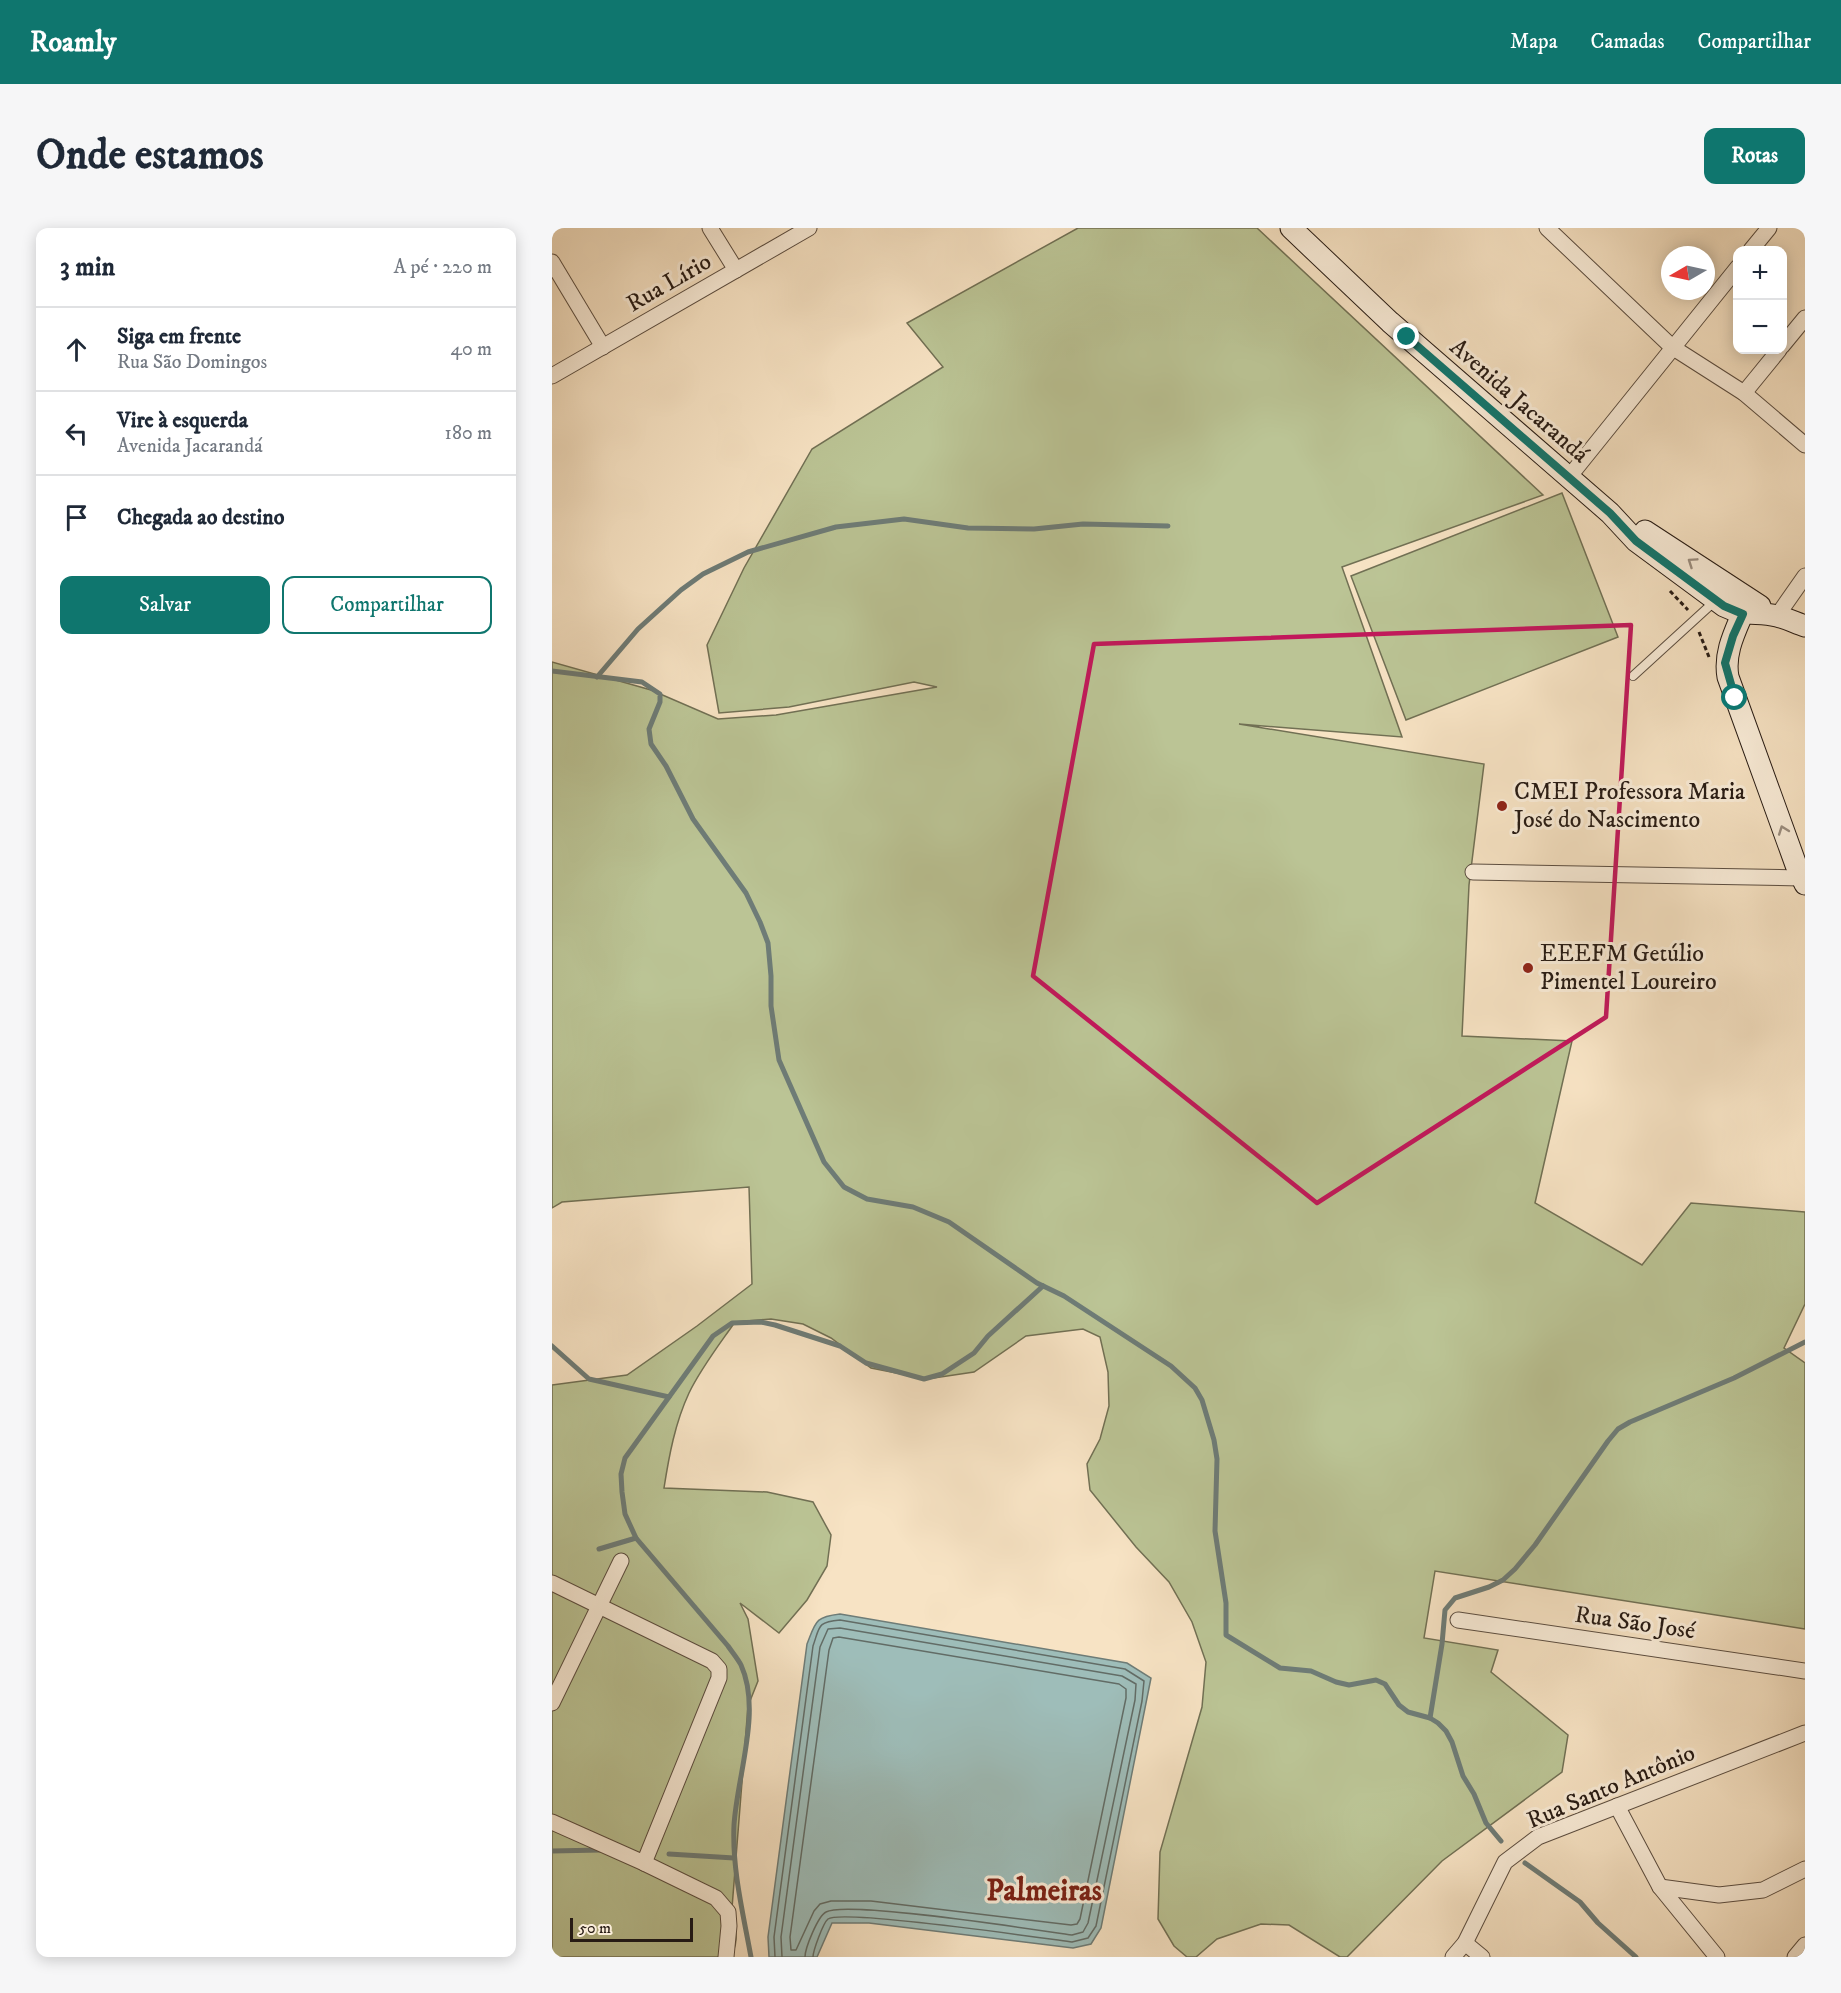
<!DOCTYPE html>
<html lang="pt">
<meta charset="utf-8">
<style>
:root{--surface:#fff;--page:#f6f6f7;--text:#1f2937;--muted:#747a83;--line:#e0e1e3;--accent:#0f766e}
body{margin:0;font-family:"IM FELL DW Pica",serif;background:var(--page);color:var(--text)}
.controls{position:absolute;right:18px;top:18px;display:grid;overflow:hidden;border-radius:12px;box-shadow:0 3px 15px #0003}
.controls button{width:54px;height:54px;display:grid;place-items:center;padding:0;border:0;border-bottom:2px solid var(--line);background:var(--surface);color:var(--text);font:30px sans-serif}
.compass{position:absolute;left:1109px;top:18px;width:54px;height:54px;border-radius:50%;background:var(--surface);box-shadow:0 3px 15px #0003;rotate:261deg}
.scale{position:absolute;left:18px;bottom:15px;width:123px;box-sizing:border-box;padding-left:6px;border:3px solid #271b14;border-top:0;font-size:16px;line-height:21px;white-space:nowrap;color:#271b14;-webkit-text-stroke:4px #faedd9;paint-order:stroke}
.stop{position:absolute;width:18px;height:18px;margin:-14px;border:4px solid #0f766e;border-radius:50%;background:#fff}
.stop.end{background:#0f766e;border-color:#fff;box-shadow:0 2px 6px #0008}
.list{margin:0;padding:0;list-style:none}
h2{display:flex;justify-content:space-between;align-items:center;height:78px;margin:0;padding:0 24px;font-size:26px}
h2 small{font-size:20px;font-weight:400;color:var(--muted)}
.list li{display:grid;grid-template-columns:39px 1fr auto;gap:18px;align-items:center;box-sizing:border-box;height:84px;padding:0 24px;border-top:2px solid var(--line)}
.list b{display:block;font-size:22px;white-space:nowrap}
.list p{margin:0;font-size:20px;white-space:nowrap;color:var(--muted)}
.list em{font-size:20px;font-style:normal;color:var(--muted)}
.actions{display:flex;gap:12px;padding:18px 24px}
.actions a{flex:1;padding:14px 0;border:2px solid var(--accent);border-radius:12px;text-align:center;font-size:21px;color:var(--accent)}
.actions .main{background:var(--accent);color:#fff}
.icon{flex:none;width:33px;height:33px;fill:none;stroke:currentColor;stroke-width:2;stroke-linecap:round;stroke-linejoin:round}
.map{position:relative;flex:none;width:1253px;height:1729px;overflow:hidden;border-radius:12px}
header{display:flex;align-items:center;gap:36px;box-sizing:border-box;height:84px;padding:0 30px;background:var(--accent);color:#fff}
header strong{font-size:28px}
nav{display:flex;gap:33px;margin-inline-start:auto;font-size:21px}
.intro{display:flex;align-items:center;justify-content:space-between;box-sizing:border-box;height:144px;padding:0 36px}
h1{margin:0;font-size:42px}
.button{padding:15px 27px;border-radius:12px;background:var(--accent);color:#fff;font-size:21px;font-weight:700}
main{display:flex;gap:36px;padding:0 36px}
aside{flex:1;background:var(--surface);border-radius:12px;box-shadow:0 3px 15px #0003}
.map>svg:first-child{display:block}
.green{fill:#bbc495;stroke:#717054;stroke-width:1.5}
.water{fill:#9ebdb9;stroke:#6e7c77;stroke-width:1.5}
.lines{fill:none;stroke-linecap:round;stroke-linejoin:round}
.shore{stroke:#626c66;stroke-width:1.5}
.stream{stroke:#6e7c77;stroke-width:5}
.lane-casing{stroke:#5b4d40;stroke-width:10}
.street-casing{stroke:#5b4d40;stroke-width:17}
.secondary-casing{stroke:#271b14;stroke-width:23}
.path{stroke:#271b14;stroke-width:3;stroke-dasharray:4.5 3;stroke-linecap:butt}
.lane{stroke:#faedd9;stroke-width:8}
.street{stroke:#faedd9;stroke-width:15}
.secondary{stroke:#faedd9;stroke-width:21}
.oneway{stroke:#9b8e80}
.route{stroke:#0f766e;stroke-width:8}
.marked{fill:none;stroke:#c2185b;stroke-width:4.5;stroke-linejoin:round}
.poi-dot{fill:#8f2418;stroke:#faedd9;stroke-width:2}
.labels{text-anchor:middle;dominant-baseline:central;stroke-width:6;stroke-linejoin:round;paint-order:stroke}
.street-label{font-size:24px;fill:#271b14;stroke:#faedd9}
.poi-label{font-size:24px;fill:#271b14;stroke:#faedd9;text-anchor:start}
.district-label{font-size:30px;font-weight:bold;fill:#7a1f14;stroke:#faedd9}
</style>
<header>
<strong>Roamly</strong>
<nav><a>Mapa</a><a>Camadas</a><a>Compartilhar</a></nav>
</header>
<div class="intro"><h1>Onde estamos</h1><a class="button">Rotas</a></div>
<main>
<aside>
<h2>3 min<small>A pé · 220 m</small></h2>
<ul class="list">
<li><svg class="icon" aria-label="ahead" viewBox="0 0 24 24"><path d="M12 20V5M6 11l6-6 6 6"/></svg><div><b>Siga em frente</b><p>Rua São Domingos</p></div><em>40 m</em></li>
<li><svg class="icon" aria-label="left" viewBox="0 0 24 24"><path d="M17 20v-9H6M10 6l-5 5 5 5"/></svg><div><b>Vire à esquerda</b><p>Avenida Jacarandá</p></div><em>180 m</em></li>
<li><svg class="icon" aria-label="arrive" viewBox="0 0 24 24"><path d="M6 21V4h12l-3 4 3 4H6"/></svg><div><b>Chegada ao destino</b></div></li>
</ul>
<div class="actions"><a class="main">Salvar</a><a>Compartilhar</a></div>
</aside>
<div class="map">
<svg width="1253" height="1729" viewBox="0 0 1253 1729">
<rect width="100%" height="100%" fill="#f7e3c4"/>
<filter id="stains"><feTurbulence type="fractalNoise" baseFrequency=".00333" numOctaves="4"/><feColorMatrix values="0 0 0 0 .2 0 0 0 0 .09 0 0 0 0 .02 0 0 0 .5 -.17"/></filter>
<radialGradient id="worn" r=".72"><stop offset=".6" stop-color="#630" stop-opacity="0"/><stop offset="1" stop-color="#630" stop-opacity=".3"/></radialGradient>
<g class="green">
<path d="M 526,0 L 705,0 L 991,267 L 790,339 L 850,509 L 687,496 L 932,536 L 917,657 L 910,808 L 1020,813 L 983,975 L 1090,1037 L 1139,975 L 1253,984 L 1253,1076 L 1232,1120 L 1253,1135 L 1253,1401 L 883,1343 L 872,1410 L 946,1422 L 939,1444 L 1016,1507 L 1010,1544 L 890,1633 L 795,1729 L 788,1729 L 737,1697 L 709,1696 L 665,1711 L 644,1729 L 635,1729 L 622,1718 L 606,1691 L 608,1624 L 650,1479 L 654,1434 L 640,1394 L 617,1354 L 584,1319 L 538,1262 L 535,1236 L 548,1211 L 557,1178 L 556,1144 L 548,1109 L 531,1101 L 474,1108 L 422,1144 L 375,1151 L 319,1140 L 279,1110 L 251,1096 L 219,1091 L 183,1094 C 167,1117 149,1140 137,1165 C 123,1195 117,1228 112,1260 L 215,1264 L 261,1274 L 279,1307 L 275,1338 L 255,1372 L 227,1405 L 188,1375 L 196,1391 L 206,1453 L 196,1478 L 180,1680 C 182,1696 190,1717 176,1729 L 0,1729 L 0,1157 L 75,1147 L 145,1098 L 200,1056 L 197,959 L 10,974 L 0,980 L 0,434 L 99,462 L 166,491 L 224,487 L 385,459 L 362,454 L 237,479 L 167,485 L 155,417 L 192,340 L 260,221 L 391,139 L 355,95 Z"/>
<polygon points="1010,265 1066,409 854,492 799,348"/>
</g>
<path class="water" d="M 288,1386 L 575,1435 L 599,1450 L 549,1700 L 539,1716 L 521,1720 L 317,1695 L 280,1695 L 265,1729 L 217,1729 L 216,1709 L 255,1416 C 264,1393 263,1389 288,1386 Z"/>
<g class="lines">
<g class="shore">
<polygon points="287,1409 567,1456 574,1461 574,1470 528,1691 525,1696 519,1697 319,1673 279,1673 268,1676 262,1683 244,1722 239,1722 238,1709 277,1422 281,1410"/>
<path d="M 223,1729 L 222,1709 L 261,1418 C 268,1398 265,1394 288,1392 L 573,1441 L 592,1453 L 590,1473 L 544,1698 L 536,1710 L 520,1714 C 490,1710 290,1681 276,1691 C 271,1695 261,1723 261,1729"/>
<path d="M 230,1729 L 229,1709 L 268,1419 L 276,1401 L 288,1400 L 570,1448 L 584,1456 L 583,1472 L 536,1695 L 531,1704 L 520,1707 C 484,1702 294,1672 274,1684 C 266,1688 253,1720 253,1729"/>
</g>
<g class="stream">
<polyline points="0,443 90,454 108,466 108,474 97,501 99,516 114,538 141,591 194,665 208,694 216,715 219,748 219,778 227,832 272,934 292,959 315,971 361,979 397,994 485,1055 512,1068 619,1138 643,1160 650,1172 662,1212 665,1231 663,1303 674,1375 674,1407 728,1440 759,1443 784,1454 797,1457 824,1452 833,1456 847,1477 856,1484 878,1490 886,1495 894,1503 900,1514 911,1548 922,1566 934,1595 949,1613"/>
<polyline points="45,449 86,401 129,362 151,346 196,324 284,299 352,291 416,300 482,301 531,296 616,298"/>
<polyline points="0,1118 37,1151 117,1169"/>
<polyline points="47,1321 84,1310"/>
<polyline points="878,1490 890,1416 893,1382 903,1370 937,1359 951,1352 963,1341 983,1317 1056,1213 1066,1201 1078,1194 1182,1150 1253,1114"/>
<polyline points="0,1623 49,1622"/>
<polyline points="117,1626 182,1630"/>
<polyline points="973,1635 1028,1674 1046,1695 1084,1729"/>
<path d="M 199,1729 C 191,1685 180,1641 182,1597 C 185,1548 210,1483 189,1437 C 186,1431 180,1424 176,1418 L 84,1310 L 73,1286 L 70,1264 L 69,1246 L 73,1230 L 161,1108 L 180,1095 L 209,1094 L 223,1097 L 288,1118 L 314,1135 L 372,1151 L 390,1146 L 422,1125 L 436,1108 L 491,1058"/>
</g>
<g class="lane-casing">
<polyline id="lane" points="1081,448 1162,374"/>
</g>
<g class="street-casing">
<g id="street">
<polyline points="158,0 184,42"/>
<polyline points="995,0 1120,119 1192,165 1253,217"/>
<polyline points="1199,22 1217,0"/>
<polyline points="0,34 51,119"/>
<polyline points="1230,118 1253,90"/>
<polyline points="0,148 257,0"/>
<polyline points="1192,165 1227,122"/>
<polyline points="1017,249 1186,39"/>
<polyline points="1225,388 1253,348"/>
<polyline points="921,644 1249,650"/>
<polyline points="0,1355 160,1433 167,1441 167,1450 92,1635"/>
<polyline points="906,1392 1253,1443"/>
<polyline points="0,1475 69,1333"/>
<polyline points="1065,1578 1108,1659 1165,1729"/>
<polyline points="0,1594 92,1635 164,1670 176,1684 177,1698 174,1729"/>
<polyline points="1108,1659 1167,1667 1211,1662 1253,1641"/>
<polyline points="913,1715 930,1729"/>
<polyline points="901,1729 913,1715 953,1634 986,1609 1253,1505"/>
<polyline points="1243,1729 1253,1717"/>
</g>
</g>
<g class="secondary-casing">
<g id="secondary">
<path d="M 739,0 L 838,94 L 1058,285 L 1084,313 L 1172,378 C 1194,389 1204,383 1225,388 C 1234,390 1244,395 1253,398"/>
<polyline points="1093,303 1208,378"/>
<path d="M 1196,372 C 1187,397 1171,421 1176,449 L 1244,637 L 1253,656"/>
</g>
</g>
<g class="path">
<polyline points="1118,363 1136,382"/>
<polyline points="1147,404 1157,429"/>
</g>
<use href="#lane" class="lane"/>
<use href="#street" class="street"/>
<use href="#secondary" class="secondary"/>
</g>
<defs><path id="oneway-chevron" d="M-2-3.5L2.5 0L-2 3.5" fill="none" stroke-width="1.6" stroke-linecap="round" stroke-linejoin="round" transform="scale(1.5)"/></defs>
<g class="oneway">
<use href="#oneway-chevron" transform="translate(1140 334) rotate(-146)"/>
<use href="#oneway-chevron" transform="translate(1231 602) rotate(-110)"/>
</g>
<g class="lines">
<polyline class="route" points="855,109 1058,285 1084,313 1172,378 1191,386 1181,408 1173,435 1183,470"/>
</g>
<path class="marked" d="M 1079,397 L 1054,789 L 765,975 L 481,748 L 542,416 Z"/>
<g class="poi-dot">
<circle cx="950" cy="578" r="6"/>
<circle cx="976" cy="740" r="6"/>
</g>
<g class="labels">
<g class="street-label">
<text transform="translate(117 55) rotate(-30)">Rua Lírio</text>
<text transform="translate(967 173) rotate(41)">Avenida Jacarandá</text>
<text transform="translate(1083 1395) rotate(8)">Rua São José</text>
<text transform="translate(1059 1559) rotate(-23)">Rua Santo Antônio</text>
</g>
<g class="poi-label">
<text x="962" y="564">CMEI Professora Maria<tspan x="962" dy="28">José do Nascimento</tspan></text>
<text x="988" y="726">EEEFM Getúlio<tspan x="988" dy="28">Pimentel Loureiro</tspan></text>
</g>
<g class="district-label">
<text x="492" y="1663">Palmeiras</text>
</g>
</g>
<rect width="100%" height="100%" filter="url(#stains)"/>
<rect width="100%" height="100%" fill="url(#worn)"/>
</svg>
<div class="controls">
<button>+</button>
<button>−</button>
</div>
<svg class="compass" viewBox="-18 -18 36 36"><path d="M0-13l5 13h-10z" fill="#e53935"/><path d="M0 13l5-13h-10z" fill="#747a83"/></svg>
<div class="scale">50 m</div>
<div class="stop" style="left:1183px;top:470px"></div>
<div class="stop end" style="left:855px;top:109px"></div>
</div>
</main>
